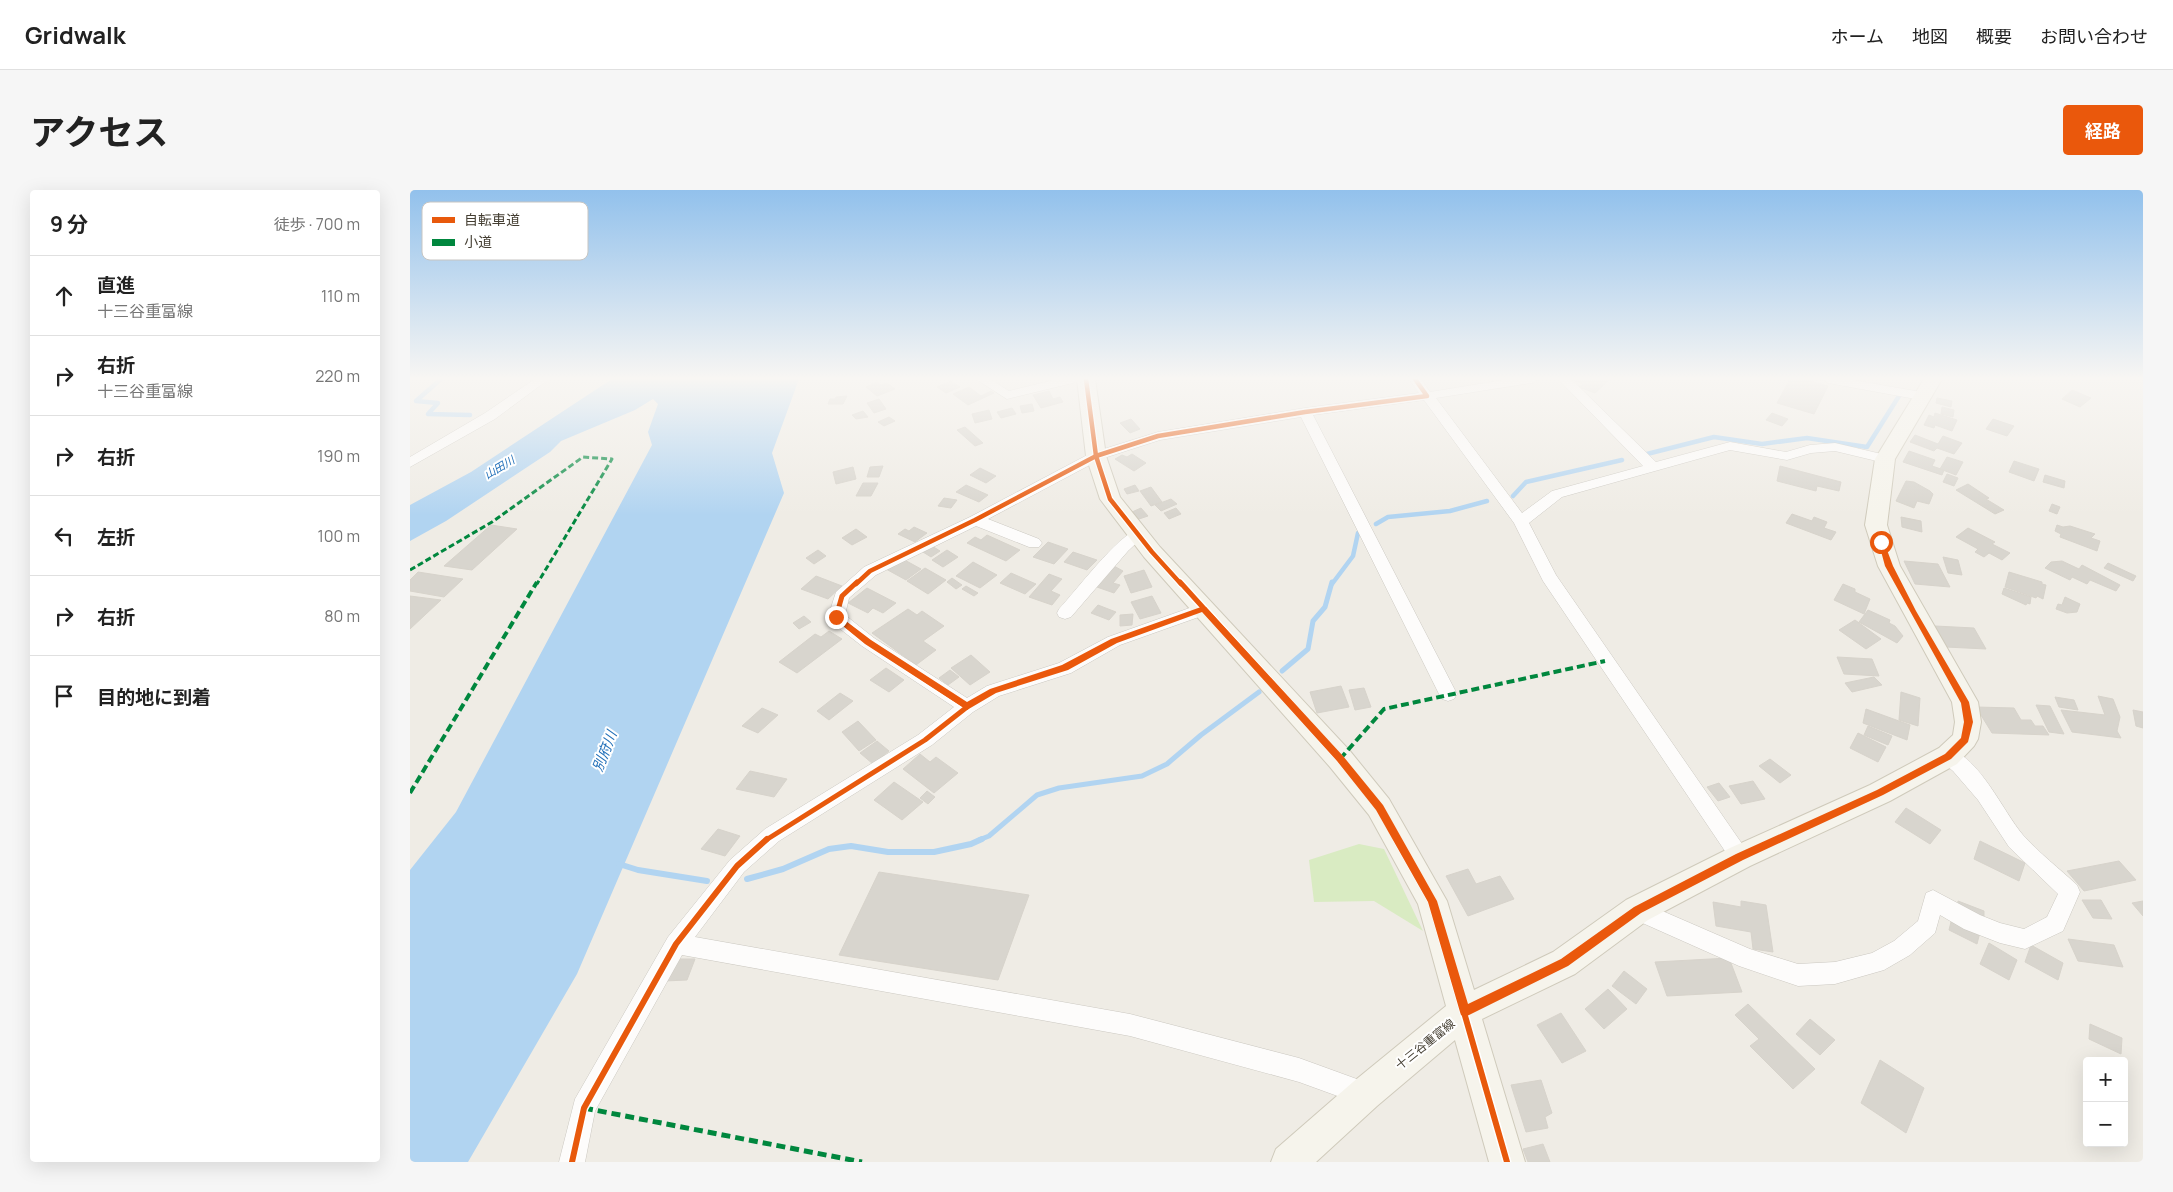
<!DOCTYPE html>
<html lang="ja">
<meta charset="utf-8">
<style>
:root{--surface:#fff;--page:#f6f6f6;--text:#222;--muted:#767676;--line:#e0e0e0;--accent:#ea580c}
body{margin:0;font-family:Manrope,"Noto Sans JP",sans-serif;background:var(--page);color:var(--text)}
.controls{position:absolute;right:15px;bottom:15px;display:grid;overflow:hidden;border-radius:5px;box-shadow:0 5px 20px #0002}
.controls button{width:45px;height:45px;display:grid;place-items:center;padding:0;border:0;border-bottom:1px solid var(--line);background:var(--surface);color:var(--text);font:25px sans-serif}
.stop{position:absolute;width:15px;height:15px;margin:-11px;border:4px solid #ea580c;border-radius:50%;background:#fff}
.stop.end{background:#ea580c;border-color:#fff;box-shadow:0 1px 5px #0008}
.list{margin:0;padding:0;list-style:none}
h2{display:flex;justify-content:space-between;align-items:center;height:65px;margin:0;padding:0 20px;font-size:21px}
h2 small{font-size:16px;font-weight:400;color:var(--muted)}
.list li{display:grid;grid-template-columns:32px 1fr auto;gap:15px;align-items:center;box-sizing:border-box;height:80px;padding:0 20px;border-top:1px solid var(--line)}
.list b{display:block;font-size:19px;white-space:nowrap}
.list p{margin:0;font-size:16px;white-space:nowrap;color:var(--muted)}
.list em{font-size:16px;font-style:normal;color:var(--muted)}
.icon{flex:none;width:28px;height:28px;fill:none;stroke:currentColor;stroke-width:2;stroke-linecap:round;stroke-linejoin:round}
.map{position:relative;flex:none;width:1733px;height:972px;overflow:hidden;border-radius:5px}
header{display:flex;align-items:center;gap:30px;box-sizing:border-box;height:70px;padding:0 25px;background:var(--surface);border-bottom:1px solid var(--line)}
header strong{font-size:24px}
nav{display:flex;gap:28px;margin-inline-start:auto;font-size:18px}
.intro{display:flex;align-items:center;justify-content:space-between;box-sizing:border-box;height:120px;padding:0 30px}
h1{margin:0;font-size:35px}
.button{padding:12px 22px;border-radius:5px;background:var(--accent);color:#fff;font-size:18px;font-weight:700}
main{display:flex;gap:30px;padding:0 30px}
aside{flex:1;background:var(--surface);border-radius:5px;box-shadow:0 5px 20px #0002}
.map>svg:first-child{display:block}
.green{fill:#d9ebc2}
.water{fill:#b1d4f1}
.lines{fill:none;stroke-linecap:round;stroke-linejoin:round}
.stream-far2{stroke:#b1d4f1;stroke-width:4.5}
.stream-far1{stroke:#b1d4f1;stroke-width:5}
.stream{stroke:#b1d4f1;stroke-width:6}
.building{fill:#d8d5ce;stroke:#d7d3cb}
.street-casing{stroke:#cbc8c1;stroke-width:1}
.secondary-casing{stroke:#cfcabb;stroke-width:2}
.street{fill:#fdfcfb;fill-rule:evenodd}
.secondary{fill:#f6f4ec;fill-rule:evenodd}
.quiet-far2{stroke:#00873e;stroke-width:3;stroke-dasharray:6 3;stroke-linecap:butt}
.quiet-far1{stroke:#00873e;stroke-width:4;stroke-dasharray:8 4;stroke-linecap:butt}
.quiet{stroke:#00873e;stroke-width:5;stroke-dasharray:9 5;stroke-linecap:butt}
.cycleway-far2-casing{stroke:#fff;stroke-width:7}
.cycleway-far1-casing{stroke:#fff;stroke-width:8}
.cycleway-casing{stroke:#fff;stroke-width:9}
.cycleway-far2{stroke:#e8590c;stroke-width:4.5}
.cycleway-far1{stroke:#e8590c;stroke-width:5}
.cycleway{stroke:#e8590c;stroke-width:6}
.route{fill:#ea580c}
.labels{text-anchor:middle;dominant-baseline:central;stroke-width:4;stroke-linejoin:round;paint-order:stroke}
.far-water-label{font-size:11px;font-style:italic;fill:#2270b9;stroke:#fff}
.street-label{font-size:12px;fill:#443e32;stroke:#fff}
.water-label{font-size:14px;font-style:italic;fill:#2270b9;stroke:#fff}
.key{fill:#fff;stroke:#c7c5c2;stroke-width:1}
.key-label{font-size:14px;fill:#443e32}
</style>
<header>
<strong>Gridwalk</strong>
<nav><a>ホーム</a><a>地図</a><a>概要</a><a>お問い合わせ</a></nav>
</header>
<div class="intro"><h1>アクセス</h1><a class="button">経路</a></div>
<main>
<aside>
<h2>9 分<small>徒歩 · 700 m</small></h2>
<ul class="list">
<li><svg class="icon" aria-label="ahead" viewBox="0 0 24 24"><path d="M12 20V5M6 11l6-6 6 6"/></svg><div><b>直進</b><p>十三谷重富線</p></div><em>110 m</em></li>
<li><svg class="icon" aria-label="right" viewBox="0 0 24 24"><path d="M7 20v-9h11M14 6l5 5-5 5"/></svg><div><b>右折</b><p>十三谷重富線</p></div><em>220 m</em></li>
<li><svg class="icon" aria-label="right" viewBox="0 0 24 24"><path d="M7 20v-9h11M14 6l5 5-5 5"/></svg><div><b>右折</b></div><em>190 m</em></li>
<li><svg class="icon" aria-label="left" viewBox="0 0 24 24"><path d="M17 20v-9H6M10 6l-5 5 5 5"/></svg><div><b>左折</b></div><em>100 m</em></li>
<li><svg class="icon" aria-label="right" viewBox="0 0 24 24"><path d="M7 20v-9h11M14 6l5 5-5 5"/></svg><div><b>右折</b></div><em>80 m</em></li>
<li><svg class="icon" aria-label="arrive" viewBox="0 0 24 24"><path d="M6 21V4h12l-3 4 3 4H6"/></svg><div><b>目的地に到着</b></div></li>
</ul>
</aside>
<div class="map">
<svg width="1733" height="972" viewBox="0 0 1733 972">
<rect width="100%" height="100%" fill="#efece5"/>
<polygon class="green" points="949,654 974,659 1013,741 964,711 904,712 899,670"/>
<polygon class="water" points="202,189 389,189 362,263 374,303 167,784 58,972 0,972 0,680 46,622 242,255 238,242 248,214 243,209 225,220 151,251 140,262 36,331 0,351 0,315 61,282"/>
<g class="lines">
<g class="stream-far2">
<polyline points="31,189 6,211 28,213 18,224 60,225"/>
<polyline points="1233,265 1304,247 1352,254 1397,248 1457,257 1489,206"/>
<polyline points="1103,306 1116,292 1212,270"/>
<polyline points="966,334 978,327 1040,321 1077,311"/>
<polyline points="922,394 943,366 948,343"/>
</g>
<g class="stream-far1">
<polyline points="872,481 898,459 903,431 915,417 922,392"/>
<polyline points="569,650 579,646 627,605 649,598 732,586 757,574 791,545 849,502"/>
</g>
<g class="stream">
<polyline points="209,674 228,680 297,691"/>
<polyline points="337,689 373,679 419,659 441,656 478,662 524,662 561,654 572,649"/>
</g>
</g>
<g class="building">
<polygon points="1164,189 1179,191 1181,189 1200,189 1185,203 1169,197 1173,194 1163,190"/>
<polygon points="1380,189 1392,189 1418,196 1404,224 1367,213"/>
<polygon points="541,191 550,197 536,203 527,197"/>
<polygon points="467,192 471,195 477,193 485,199 467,206 456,197"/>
<polygon points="559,197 571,206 581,201 584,203 558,215 543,204"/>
<polygon points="1662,200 1681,208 1670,217 1652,209"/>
<polygon points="639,201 643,209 650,207 653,212 631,218 623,205"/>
<polygon points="437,206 433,214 418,214 420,209 425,209 426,207"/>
<polygon points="1527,208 1542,211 1541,217 1526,213"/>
<polygon points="469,209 476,219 464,223 457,213"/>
<polygon points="622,214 624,221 612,223 610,216"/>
<polygon points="1532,217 1544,220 1543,227 1531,224"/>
<polygon points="602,218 606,224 591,228 587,222"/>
<polygon points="579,220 582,229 565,233 562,224"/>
<polygon points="453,221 458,227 446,229 442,225"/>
<polygon points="1362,223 1378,229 1372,236 1356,230"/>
<polygon points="1525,223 1547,230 1542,241 1525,235 1524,238 1514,235 1519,225 1524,227"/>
<polygon points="479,227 485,231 474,236 468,232"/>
<polygon points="721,229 730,239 720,243 710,233"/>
<polygon points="1583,229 1604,236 1597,246 1576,239"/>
<polygon points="555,237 573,253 565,256 547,240"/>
<polygon points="1505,245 1528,254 1533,246 1552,253 1544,264 1527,258 1524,261 1500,252"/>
<polygon points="1499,261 1525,270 1522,276 1534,280 1532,285 1493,272"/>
<polygon points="722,264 736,273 724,281 705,269 712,265 717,267"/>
<polygon points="1537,267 1553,272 1546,285 1530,279"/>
<polygon points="1604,271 1629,279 1624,291 1599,282"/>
<polygon points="473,276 469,287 457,287 460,277"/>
<polygon points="1370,276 1431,292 1429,301 1407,296 1406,301 1367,291"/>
<polygon points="443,277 446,289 426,294 423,282"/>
<polygon points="570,278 586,286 576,293 560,285"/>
<polygon points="1537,284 1548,288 1544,296 1533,292"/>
<polygon points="1635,285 1655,291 1654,298 1633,292"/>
<polygon points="1496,291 1504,292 1520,301 1523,304 1519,314 1507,311 1504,318 1486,311"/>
<polygon points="453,293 468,293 461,306 446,306"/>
<polygon points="1558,294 1579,308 1576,309 1594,320 1585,324 1546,300"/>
<polygon points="556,295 578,305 569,312 546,302"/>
<polygon points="725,295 729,301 717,304 714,299"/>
<polygon points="741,297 752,312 741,316 730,301"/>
<polygon points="534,308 547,310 541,318 528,316"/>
<polygon points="761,309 767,314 751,321 745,315"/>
<polygon points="1642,314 1650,317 1647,324 1639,321"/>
<polygon points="731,318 738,326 729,329 722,322"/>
<polygon points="766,318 771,324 759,329 754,323"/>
<polygon points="1382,324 1402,331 1404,327 1417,332 1414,338 1426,342 1421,350 1376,333"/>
<polygon points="1491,327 1511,331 1512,342 1492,337"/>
<polygon points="81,335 107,339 62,380 34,376"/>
<polygon points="1647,335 1653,337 1660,336 1685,344 1681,348 1690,351 1687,361 1650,347 1651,344 1645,341"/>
<polygon points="504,337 517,343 505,352 488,344 495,339 499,341"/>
<polygon points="1558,338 1585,352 1582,354 1600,363 1592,370 1579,363 1574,367 1565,362 1568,359 1546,347"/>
<polygon points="446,339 457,347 442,355 432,348"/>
<polygon points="577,345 610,360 596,371 557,353 565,347 571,350"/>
<polygon points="638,352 658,359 644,374 623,367"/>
<polygon points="522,356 530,361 521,367 513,362"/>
<polygon points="408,360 416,366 404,374 396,368"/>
<polygon points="537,360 548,367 533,377 522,370"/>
<polygon points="663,362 687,370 677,380 654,372"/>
<polygon points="1533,367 1548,370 1552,385 1538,383"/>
<polygon points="491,368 511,379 496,390 476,379"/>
<polygon points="1494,371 1528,374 1540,397 1505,394"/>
<polygon points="1652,371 1669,379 1672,375 1710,395 1706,401 1680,390 1677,394 1662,387 1660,390 1635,378 1641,372"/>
<polygon points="563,372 587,385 570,398 546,386"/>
<polygon points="1698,373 1726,386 1723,391 1694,378"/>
<polygon points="702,375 713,381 703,393 710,395 704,403 684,396"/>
<polygon points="515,378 536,390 518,404 497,391"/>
<polygon points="734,380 742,397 721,403 714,386"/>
<polygon points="8,382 53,389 34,407 0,401 0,390"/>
<polygon points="1599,382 1632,392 1632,394 1636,395 1633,409 1627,406 1626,408 1595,397"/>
<polygon points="601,383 626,394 615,404 590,393"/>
<polygon points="639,384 652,389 641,401 650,405 642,415 619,407"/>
<polygon points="406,386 432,396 418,409 391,399"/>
<polygon points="542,388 552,395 546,399 537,392"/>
<polygon points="1433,394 1445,399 1445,402 1460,409 1454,424 1424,410"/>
<polygon points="556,396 568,403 564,406 552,399"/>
<polygon points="457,398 486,413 473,423 463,418 458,423 438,413"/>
<polygon points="1594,398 1621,407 1620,414 1617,413 1616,415 1592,404"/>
<polygon points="0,406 31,410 0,439"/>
<polygon points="742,406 751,423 730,429 721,412"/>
<polygon points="1655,407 1670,414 1667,422 1657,423 1646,419 1648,414 1652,415"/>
<polygon points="688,415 706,422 699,430 681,423"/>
<polygon points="498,419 507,425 512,421 534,436 513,451 526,460 506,475 462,443"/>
<polygon points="1458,420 1480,430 1479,433 1485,436 1493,446 1487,453 1449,432"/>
<polygon points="723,424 722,435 710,436 710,425"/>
<polygon points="394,426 401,432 389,439 383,433"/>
<polygon points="1445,430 1471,449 1456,459 1429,440"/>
<polygon points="1525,436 1564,438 1576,459 1536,457"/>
<polygon points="419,441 432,449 387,483 369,472 405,444 411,447"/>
<polygon points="561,465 580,482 560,495 541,478"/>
<polygon points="1427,467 1462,469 1469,486 1434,484"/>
<polygon points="476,478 494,490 479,502 460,490"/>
<polygon points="540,480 549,487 538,495 529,488"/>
<polygon points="1464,487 1472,495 1442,502 1435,493"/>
<polygon points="931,496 939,517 907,523 900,502"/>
<polygon points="954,498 961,517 945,520 939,500"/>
<polygon points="1491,502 1510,508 1508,536 1489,530"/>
<polygon points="430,503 443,511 419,530 407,521"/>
<polygon points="1688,506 1703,509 1710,527 1707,541 1711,548 1662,542 1651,520 1695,525"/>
<polygon points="1645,507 1664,510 1668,520 1649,517"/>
<polygon points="1626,515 1640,516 1654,544 1639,542"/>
<polygon points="1566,517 1604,518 1611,530 1621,530 1625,536 1633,536 1639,545 1582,543"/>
<polygon points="352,518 368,525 348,543 332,536"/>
<polygon points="1456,519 1500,535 1497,550 1453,533"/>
<polygon points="1723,520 1733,522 1733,538 1726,536"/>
<polygon points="448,531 466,550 449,561 432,542"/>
<polygon points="1458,536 1482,546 1478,555 1454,545"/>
<polygon points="1448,543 1476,557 1468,572 1440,558"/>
<polygon points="467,551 479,561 463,574 450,563"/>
<polygon points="510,564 520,572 526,567 548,583 524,603 493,579"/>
<polygon points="1360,569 1381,585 1370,593 1349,576"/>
<polygon points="340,581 377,589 364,607 326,599"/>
<polygon points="1343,591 1355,609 1331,614 1319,596"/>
<polygon points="484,592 513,612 492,630 464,610"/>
<polygon points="1309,593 1320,607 1308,611 1297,597"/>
<polygon points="517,601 525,607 518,614 510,608"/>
<polygon points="1496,618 1531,640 1520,654 1485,632"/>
<polygon points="308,639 330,646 315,666 291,659"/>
<polygon points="1570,651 1615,673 1609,691 1564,669"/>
<polygon points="1709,671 1726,690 1674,701 1657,681"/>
<polygon points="1058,679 1066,694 1090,686 1104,709 1058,726 1036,686"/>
<polygon points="469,682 619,705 588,790 429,765"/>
<polygon points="1672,710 1691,710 1702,729 1683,728"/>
<polygon points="1331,711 1356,715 1363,762 1343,759 1341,742 1306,736 1303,712 1331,717"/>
<polygon points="1548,711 1574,721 1574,730 1548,720"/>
<polygon points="1733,711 1733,726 1722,713"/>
<polygon points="1542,728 1570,742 1567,754 1539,740"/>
<polygon points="1658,749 1704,755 1713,777 1668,771"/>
<polygon points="1579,753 1607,770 1599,790 1570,774"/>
<polygon points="1621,755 1653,773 1648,790 1615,772"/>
<polygon points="1319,768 1332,802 1257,806 1245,772"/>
<polygon points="262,769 285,769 277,790 254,791"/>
<polygon points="1214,781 1237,799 1226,814 1202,796"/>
<polygon points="1198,799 1217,819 1194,839 1175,819"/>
<polygon points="1338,814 1405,879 1383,899 1340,856 1349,849 1325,825"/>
<polygon points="1151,823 1176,861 1152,873 1127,835"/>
<polygon points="1400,829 1425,850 1410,865 1386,844"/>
<polygon points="1680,834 1712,848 1711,864 1679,849"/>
<polygon points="1470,870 1514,898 1496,943 1451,913"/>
<polygon points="1131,890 1142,923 1135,927 1138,938 1116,942 1101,895"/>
<polygon points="1133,954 1140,972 1118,972 1113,959"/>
</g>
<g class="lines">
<g class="street-casing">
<g id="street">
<polygon points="125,189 139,189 85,229 0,277 0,267 75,223"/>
<polygon points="566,189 580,189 599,201 648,189 668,189 667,192 597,209"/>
<polygon points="999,189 1011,189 1020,202 1100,189 1127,189 1126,192 1121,193 1026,208 1112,323 1142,301 1233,276 1148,189 1161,189 1246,272 1320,252 1376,262 1400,255 1425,253 1480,266 1482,269 1475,273 1425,261 1401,263 1377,270 1320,260 1152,307 1119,333 1146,385 1337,661 1340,667 1337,673 1330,676 1323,673 1133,391 1104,333 1014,210 903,225 1047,504 1044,509 1038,511 1032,509 1029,504 891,227 750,250 691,269 578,329 629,349 632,353 629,357 619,357 566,336 466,385 439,408 435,425 464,448 557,508 577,496 649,473 698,447 788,415 794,413 800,415 802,419 800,423 710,455 661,483 589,506 563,522 522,555 369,651 334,682 285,747 720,824 889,868 955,892 964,895 967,904 964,913 955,916 889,892 720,846 272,765 185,921 175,972 149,972 165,909 258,747 320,670 355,639 508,545 544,517 452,456 420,431 418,427 426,402 454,377 560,327 681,263 748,242 895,218 1009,203"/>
<polygon points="1412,189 1437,189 1511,202 1518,206 1511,210 1418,193"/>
<path d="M 727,340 L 732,341 L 735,345 L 718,361 L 661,427 L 655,429 L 649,427 L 647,423 L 649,419 C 665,402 708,345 727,340 Z"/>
<path d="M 1538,558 C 1571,569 1592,620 1613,645 C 1629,663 1650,679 1667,695 L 1670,702 L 1653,741 L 1615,759 L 1590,753 L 1554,739 L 1530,725 L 1525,743 L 1500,765 L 1474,780 L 1425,794 L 1388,796 L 1329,776 L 1219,727 L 1216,720 L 1219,713 L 1227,710 L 1340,759 L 1388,774 L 1425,772 L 1462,763 L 1484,751 L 1508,731 L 1516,703 L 1523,700 L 1570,725 L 1590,733 L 1614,739 L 1637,727 L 1648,704 L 1599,657 L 1568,610 L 1543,581 L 1531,571 L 1529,566 L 1531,561 Z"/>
</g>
</g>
<g class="secondary-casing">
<polygon id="secondary" points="667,189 685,189 696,266 710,307 750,357 940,561 979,609 1037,711 1064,800 1143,762 1216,710 1320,658 1460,595 1529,558 1543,545 1545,532 1542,512 1468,376 1455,335 1465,269 1514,189 1532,189 1485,269 1477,335 1490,376 1568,512 1571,532 1568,549 1564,556 1547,574 1480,611 1340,676 1238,730 1165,784 1072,829 1115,972 1079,972 1045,850 967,916 906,972 861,972 866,959 943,892 1036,816 1008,714 959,625 920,577 734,367 690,309 676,266"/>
</g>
<use href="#street" class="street"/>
<use href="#secondary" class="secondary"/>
<polyline class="quiet-far2" points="0,380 82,332 173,267 202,269 127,394"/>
<g class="quiet-far1">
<polyline points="930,569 974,519 1195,471"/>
<polyline points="0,603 127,392"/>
</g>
<polyline class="quiet" points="174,918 452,972"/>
<g class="cycleway-far2-casing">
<g id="cycleway-far2">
<polyline points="676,189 686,266 700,309 742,362 771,394"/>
<polyline points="446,394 460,381 565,330 686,266 748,246 895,222 1017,206 1005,189"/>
</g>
</g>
<g class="cycleway-far1-casing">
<g id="cycleway-far1">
<polyline points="770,392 930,569 969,617 988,650"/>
<polyline points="356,650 515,550 557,517 458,452 426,427 432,406 447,392"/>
</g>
</g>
<g class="cycleway-casing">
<g id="cycleway">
<polyline points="987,649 1022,711 1097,972"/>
<polyline points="162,972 174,918 266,754 327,676 357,649"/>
</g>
</g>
<use href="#cycleway-far2" class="cycleway-far2"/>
<use href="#cycleway-far1" class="cycleway-far1"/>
<use href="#cycleway" class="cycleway"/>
</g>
<linearGradient id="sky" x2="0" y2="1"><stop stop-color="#92c1ec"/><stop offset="0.58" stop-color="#f8f6f3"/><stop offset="1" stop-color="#f8f6f3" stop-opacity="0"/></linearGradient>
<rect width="1733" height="325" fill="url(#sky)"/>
<polygon class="route" points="1468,350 1474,352 1483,376 1506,421 1559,512 1563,532 1558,552 1541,569 1473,605 1333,670 1231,723 1158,776 1055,827 1051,825 1050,822 1018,712 966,620 927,571 792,422 707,453 658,480 586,503 557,520 455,454 422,427 423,425 428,425 461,450 557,512 580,499 652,475 701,449 791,417 796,417 933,566 973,615 1027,711 1058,814 1151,769 1224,717 1326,664 1467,600 1535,564 1551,548 1554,532 1551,513 1475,376"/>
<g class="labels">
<g class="far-water-label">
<text transform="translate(89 277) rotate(-31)">山田川</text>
</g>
<g class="street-label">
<text transform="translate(1015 854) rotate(-39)">十三谷重富線</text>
</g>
<g class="water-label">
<text transform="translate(194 561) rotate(-69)">別府川</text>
</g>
</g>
<rect x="12" y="12" width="166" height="58" rx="8" class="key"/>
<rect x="22" y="27" width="23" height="6" fill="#e8590c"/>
<rect x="22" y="49" width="23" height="7" fill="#00873e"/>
<g class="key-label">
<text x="54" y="35">自転車道</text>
<text x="54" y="57">小道</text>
</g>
</svg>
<div class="controls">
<button>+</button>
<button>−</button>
</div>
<div class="stop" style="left:1471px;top:352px"></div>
<div class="stop end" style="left:426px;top:427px"></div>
</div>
</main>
